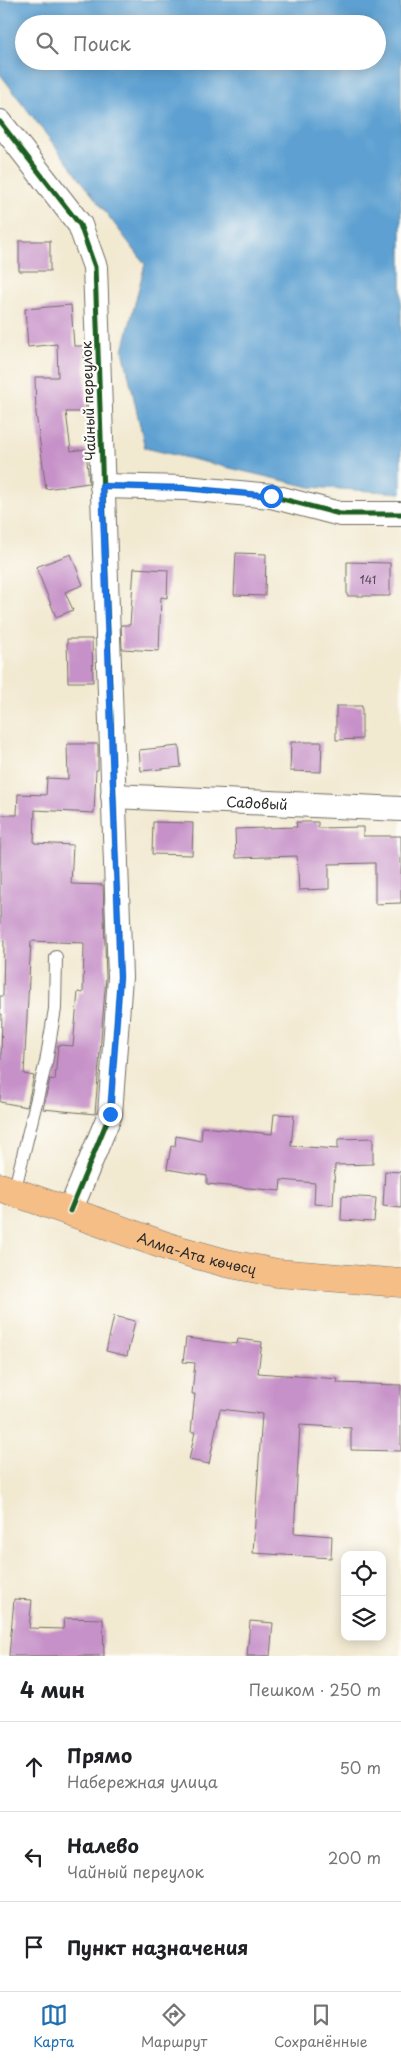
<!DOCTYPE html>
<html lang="ru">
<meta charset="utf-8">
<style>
:root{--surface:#fff;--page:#f6f6f6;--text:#202124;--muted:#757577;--line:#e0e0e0;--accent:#1f6fb2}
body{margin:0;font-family:"Playpen Sans",sans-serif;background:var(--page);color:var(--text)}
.controls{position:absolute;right:15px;bottom:15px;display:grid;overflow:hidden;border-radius:10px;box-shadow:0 2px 12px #0003}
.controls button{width:45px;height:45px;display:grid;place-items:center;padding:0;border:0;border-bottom:1px solid var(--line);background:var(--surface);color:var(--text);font:25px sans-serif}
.stop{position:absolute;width:15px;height:15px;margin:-11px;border:4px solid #1a73e8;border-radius:50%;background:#fff}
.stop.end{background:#1a73e8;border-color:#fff;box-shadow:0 1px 5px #0008}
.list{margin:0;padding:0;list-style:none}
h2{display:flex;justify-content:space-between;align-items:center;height:65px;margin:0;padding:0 20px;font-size:21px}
h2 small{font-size:16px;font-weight:400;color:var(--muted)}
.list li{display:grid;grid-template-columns:32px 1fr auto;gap:15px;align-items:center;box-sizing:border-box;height:90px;padding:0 20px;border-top:1px solid var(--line)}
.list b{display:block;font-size:19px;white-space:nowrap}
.list p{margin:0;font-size:16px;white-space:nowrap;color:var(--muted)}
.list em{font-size:16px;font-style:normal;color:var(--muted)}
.icon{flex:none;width:28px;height:28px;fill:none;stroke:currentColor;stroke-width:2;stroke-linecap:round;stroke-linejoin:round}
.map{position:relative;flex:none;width:401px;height:1656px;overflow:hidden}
.search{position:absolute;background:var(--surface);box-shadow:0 2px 12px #0003;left:15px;right:15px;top:15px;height:55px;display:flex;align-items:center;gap:12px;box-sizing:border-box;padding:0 18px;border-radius:28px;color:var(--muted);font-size:19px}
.sheet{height:335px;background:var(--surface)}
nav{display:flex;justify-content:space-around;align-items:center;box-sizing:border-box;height:70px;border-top:1px solid var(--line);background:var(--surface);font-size:14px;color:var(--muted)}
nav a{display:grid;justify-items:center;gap:2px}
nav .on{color:var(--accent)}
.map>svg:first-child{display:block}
.water{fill:#5da0d1;stroke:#44667e;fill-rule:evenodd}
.building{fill:#c690c8}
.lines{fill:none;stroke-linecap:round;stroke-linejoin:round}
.lane-casing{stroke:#716e65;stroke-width:14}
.street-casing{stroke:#716e65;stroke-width:26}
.highway-casing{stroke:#716e65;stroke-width:29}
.lane{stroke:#fff;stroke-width:12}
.street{stroke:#fff;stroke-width:24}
.highway{stroke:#f6be87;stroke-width:28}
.cycleway-casing{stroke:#fdfcf7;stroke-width:8}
.cycleway{stroke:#1b5e20;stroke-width:5}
.route{stroke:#1a73e8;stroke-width:6}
.labels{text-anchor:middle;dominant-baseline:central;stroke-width:4.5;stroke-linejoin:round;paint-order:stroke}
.number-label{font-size:11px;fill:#524452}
.street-label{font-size:14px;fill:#2b2b2b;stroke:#fdfcf7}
</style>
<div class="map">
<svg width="401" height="1656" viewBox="0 0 401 1656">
<rect width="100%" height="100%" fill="#fdfcf7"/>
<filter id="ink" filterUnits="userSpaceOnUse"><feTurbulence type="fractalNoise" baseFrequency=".02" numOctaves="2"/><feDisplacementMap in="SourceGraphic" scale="10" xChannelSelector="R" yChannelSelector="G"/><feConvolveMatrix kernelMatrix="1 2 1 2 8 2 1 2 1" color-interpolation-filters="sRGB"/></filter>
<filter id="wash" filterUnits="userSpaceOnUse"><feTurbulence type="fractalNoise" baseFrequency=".0096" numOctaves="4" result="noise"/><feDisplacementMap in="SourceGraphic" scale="20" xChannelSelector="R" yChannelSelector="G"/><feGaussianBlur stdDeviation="1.12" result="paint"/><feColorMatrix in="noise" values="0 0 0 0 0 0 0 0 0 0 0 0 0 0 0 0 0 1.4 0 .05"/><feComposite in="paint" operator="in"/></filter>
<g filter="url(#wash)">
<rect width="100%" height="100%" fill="#f2e9d1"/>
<path class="water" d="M 0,0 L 401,0 L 401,493 L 310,487 L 145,448 L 123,350 L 145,264 L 0,74 ZM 24,24 L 377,24 L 377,61 L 24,61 Z"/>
<g id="blocks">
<g class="building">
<rect x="19" y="241" width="31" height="30"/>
<polygon points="71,305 74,346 84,346 86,412 66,412 71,451 86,449 89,483 46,489 36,413 35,377 58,377 57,344 28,347 25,309"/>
<polygon points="236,553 266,554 265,596 234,595"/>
<polygon points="71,554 83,585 65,592 73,610 56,617 36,567"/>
<polygon points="347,562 390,563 390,596 347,596"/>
<polygon points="134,568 168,570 167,598 161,597 159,651 122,649 121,625 130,625"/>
<polygon points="67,639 92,639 93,682 68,682"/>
<polygon points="336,706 362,706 362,739 336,740"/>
<polygon points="291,742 322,742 321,772 290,771"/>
<polygon points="67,744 98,744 98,770 96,770 94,813 35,810 34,843 73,845 71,884 103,885 106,977 95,1114 43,1109 50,1079 55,1080 58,1045 73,1046 78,992 83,993 84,943 31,941 24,1074 34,1076 27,1107 0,1102 2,1014 0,1014 0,996 3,996 4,941 0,940 0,815 17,815 18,794 46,795 47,778 68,779"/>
<polygon points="179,746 181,767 141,771 139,750"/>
<polygon points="153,822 193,823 192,855 152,854"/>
<polygon points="296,822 318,822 318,828 363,827 363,836 401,836 401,903 375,904 375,863 329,864 329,889 299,890 297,856 236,858 235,829 297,827"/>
<polygon points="274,1114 294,1115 291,1146 338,1149 338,1139 373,1138 373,1164 335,1165 333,1205 314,1204 315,1183 281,1180 280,1191 207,1184 207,1176 167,1169 171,1146 175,1147 176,1136 201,1141 202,1127 272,1134"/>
<polygon points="385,1171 401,1172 401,1208 383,1206"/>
<polygon points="342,1196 376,1198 374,1222 341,1220"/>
<polygon points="114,1316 135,1321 127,1356 106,1351"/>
<polygon points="186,1338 237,1344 238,1339 262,1342 258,1373 338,1379 337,1383 401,1385 401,1451 351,1450 351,1428 300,1425 294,1533 332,1536 331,1558 253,1553 262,1414 220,1409 209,1464 189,1460 195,1432 191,1432 195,1394 192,1394 195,1363 183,1362"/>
<polygon points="14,1599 32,1600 29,1628 63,1629 64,1618 103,1619 104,1656 9,1656"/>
<polygon points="250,1621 273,1623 270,1656 247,1656"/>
</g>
</g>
</g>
<g filter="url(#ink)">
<use href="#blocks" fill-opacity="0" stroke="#716e65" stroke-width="1"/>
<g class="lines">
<g class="lane-casing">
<polyline id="lane" points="14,1192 46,1062 55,1009 56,957"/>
</g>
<g class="street-casing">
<g id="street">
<polyline points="0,122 80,225 95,267 120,977 110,1114 70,1211"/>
<polyline points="102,486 185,488 271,496 340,514 401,514"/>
<path id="s1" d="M 113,796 L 401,809"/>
</g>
</g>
<g class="highway-casing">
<g id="highway">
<path id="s2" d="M 0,1187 L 172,1248 L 226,1263 L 277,1273 L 401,1283"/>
</g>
</g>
<use href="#lane" class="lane"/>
<use href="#street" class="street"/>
<use href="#highway" class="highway"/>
<g class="cycleway-casing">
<g id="cycleway">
<polyline points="0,122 80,225 95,267 120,977 110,1114 70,1211"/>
<polyline points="102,486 185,488 271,496 340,514 401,514"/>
</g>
</g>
<use href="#cycleway" class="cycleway"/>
</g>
</g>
<g class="lines" filter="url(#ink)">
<polyline class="route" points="110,1114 120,977 102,486 185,488 271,496"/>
</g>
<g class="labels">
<g class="number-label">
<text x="368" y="579">141</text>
</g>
<g class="street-label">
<text transform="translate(88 401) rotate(-92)">Чайный переулок</text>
<text stroke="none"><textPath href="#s1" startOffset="144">Садовый</textPath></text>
<text stroke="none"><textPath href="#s2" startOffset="208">Алма-Ата көчөсү</textPath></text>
</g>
</g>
</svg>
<div class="controls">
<button><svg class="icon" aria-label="locate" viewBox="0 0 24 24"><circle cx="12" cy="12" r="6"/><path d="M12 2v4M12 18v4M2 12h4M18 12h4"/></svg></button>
<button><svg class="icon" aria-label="layers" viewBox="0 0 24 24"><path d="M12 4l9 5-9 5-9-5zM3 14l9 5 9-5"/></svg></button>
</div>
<div class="stop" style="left:271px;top:496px"></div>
<div class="stop end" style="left:110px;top:1114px"></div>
<div class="search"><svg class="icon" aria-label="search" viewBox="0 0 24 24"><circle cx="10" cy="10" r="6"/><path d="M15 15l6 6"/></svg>Поиск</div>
</div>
<section class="sheet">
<h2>4 мин<small>Пешком · 250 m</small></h2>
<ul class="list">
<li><svg class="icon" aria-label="ahead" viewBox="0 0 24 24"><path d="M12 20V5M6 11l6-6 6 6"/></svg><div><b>Прямо</b><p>Набережная улица</p></div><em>50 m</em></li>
<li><svg class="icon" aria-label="left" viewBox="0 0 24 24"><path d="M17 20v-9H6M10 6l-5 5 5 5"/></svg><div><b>Налево</b><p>Чайный переулок</p></div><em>200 m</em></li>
<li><svg class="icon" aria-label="arrive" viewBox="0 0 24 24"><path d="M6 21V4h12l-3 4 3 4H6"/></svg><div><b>Пункт назначения</b></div></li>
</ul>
</section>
<nav>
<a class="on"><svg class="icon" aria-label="map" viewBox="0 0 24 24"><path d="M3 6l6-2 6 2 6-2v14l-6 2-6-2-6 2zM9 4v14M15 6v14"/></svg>Карта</a>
<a><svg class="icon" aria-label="directions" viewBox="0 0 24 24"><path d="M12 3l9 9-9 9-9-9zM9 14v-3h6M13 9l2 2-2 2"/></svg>Маршрут</a>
<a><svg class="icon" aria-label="saved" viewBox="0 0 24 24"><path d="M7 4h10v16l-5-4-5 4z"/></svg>Сохранённые</a>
</nav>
